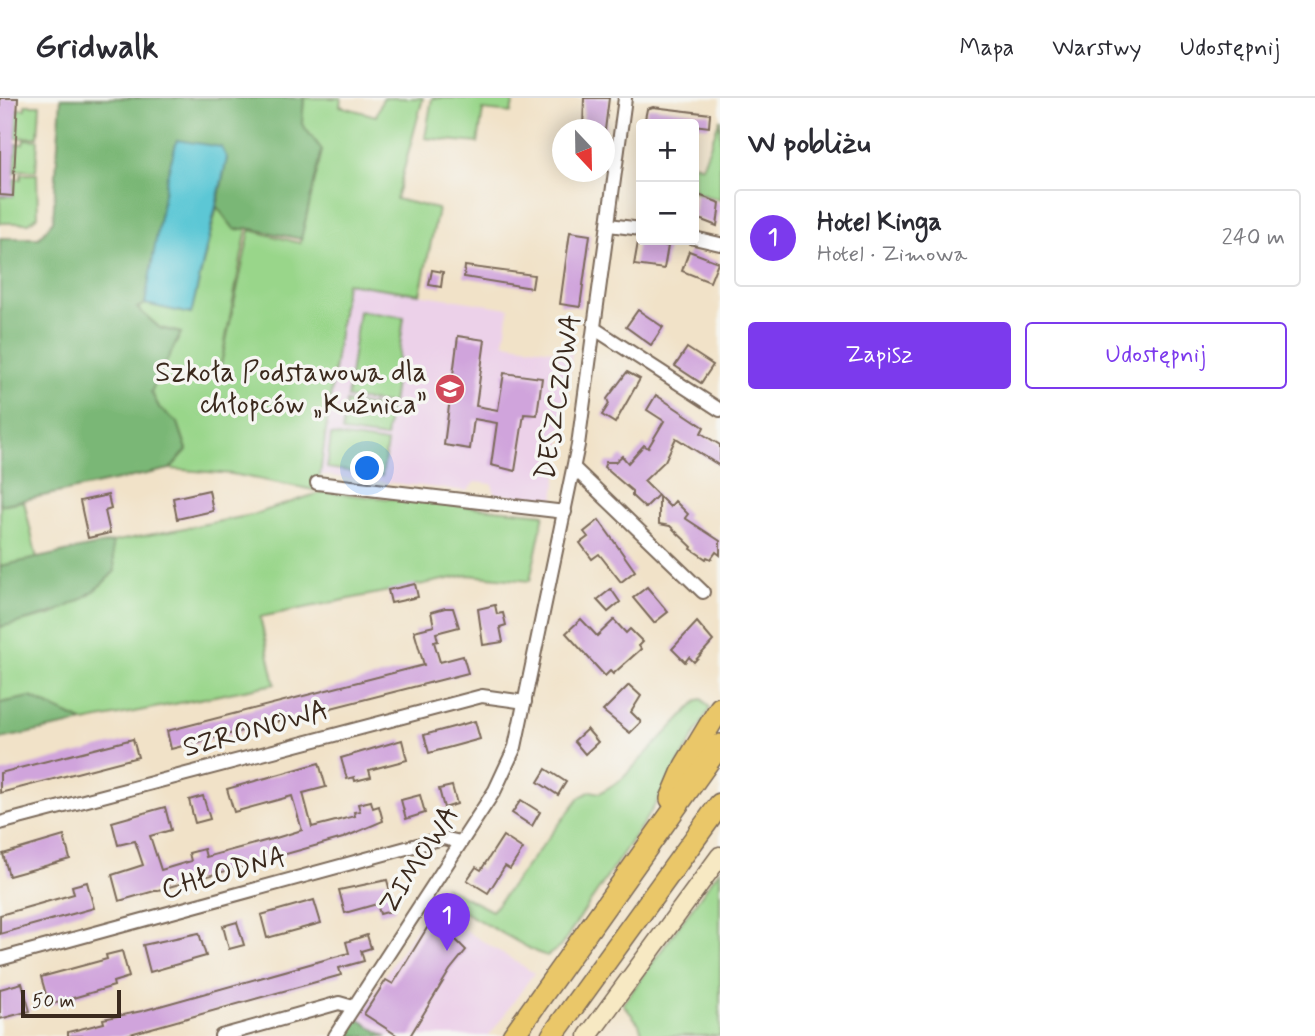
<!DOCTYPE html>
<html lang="pl">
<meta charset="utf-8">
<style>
:root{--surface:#fff;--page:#f2f2f3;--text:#2b2b33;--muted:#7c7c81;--line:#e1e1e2;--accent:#7c3aed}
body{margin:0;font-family:Mynerve,sans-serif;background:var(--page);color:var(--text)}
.controls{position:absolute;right:21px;top:21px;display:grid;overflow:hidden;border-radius:7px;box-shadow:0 4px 18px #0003}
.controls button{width:63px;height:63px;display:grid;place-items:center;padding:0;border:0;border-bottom:2px solid var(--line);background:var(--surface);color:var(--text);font:35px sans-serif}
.compass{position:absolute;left:552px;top:21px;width:63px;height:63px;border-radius:50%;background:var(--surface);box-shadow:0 4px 18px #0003;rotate:158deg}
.scale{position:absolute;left:21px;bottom:18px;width:100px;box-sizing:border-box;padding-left:7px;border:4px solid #3b2a1e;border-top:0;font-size:19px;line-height:24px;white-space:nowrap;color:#3b2a1e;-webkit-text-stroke:5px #f6f6f2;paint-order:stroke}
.you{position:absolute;left:368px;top:371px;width:24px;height:24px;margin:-18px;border:5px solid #fff;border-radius:50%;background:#1a73e8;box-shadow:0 0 0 10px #1a73e833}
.badge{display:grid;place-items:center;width:46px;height:46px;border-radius:50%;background:var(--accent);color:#fff;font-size:23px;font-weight:700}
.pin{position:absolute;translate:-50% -58px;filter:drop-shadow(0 2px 4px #0008)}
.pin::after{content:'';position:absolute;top:37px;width:24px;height:21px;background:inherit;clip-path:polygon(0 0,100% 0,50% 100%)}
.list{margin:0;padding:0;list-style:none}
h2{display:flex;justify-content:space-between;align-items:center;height:91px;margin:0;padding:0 28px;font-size:30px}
h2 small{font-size:23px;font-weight:400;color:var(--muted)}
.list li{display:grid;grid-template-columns:46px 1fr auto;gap:21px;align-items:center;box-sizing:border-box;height:98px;margin:0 14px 14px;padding:0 14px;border:2px solid var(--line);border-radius:7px}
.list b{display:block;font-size:26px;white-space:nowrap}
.list p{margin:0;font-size:23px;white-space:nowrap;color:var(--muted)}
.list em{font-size:23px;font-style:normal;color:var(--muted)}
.actions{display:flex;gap:14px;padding:21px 28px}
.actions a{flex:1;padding:16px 0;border:2px solid var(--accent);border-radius:7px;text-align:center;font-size:24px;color:var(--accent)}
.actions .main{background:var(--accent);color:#fff}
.map{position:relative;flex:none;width:720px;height:938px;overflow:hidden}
header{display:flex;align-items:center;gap:42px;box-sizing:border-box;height:98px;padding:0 35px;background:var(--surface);border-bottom:2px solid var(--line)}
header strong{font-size:33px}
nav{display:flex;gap:38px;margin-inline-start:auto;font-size:24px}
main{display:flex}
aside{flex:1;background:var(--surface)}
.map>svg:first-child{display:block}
.built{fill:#ecd1e9}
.green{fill:#99d68a;stroke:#6a8054;stroke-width:2}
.forest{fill:#7ab776;stroke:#5a704a;stroke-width:2}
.water{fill:#5bc7d5;stroke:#4b787a;stroke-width:2}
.building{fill:#d0a4dc}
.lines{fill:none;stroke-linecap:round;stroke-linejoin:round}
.street-casing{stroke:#7b6a5a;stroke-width:16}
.secondary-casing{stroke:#7b6a5a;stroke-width:21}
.highway-casing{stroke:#7b6a5a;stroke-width:24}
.street{stroke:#fff;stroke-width:12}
.secondary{stroke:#f7e9c3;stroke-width:18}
.highway{stroke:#eac769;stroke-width:21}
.labels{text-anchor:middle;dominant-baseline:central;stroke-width:7;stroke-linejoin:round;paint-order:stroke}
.poi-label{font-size:28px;fill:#3b2a1e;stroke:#f6f6f2;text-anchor:end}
.street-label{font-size:28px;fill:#3b2a1e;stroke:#f6f6f2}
</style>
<header>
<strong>Gridwalk</strong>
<nav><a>Mapa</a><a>Warstwy</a><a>Udostępnij</a></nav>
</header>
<main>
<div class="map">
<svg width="720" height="938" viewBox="0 0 720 938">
<rect width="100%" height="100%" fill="#f6f6f2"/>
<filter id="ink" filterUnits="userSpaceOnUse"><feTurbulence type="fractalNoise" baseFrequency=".0143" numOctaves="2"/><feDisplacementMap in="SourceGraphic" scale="14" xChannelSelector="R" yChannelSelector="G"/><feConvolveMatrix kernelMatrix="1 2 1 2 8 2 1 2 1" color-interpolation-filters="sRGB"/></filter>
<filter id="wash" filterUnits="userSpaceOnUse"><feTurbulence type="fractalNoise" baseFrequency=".00686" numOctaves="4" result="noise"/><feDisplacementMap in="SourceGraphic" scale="28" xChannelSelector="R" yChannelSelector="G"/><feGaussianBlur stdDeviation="1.57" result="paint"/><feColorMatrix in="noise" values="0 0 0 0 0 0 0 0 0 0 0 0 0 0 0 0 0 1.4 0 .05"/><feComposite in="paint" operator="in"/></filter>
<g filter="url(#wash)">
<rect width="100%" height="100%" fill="#f1e2c8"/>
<g class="built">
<polygon points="346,185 509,210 504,245 572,255 554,402 495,396 492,386 475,384 467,393 320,377"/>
<polygon points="444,819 534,875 489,938 385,938 357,920 420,824"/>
</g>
<g class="green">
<polygon points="304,0 341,0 340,8 376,18 383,0 423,0 396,101 438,111 420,196 346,185 320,377 314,392 232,376 170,371 187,351 178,325 160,311 151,294 181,235 160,230 137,210 145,206 191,216 217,109 235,132 247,130 219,276 250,132 300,145 322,52 302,26"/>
<polygon points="432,0 514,0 511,15 483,12 478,45 425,40"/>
<polygon points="25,7 40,7 38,39 16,40 17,11 25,11"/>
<polygon points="720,21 720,102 694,94 694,66 702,69"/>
<polygon points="24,41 38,42 36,73 19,72 15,75 16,46 23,46"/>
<polygon points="21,76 37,76 38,118 29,125 0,125 0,98 13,98 14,81 21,81"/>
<polygon points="359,213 404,219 392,306 347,300"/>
<polygon points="346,304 390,310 386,340 342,334"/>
<polygon points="331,337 387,345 382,378 327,370"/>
<polygon points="322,394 544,416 530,483 468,477 260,519 275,586 84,624 31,599 0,605 0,529 54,516 115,473 112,444 252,417"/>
<polygon points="24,403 37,461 0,468 0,407"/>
<polygon points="702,601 710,610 652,712 560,849 547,858 536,854 453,808 445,789 492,813 580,699 591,693 600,695 622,681 698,602"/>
<polygon points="720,771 720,938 643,938 639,926 623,906"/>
</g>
<g class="forest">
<polygon points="61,0 304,0 302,26 322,52 301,141 247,130 235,132 217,109 227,60 177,42 167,78 145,206 137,210 160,230 181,235 151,294 160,311 178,325 187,352 170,371 0,407 0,140 39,140 53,123"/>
<path d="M 112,444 L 115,473 C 81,511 48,517 0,529 L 0,468 Z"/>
<polygon points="30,599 84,624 0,641 0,605"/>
<polygon points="357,920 385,938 346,938"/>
</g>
<polygon class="water" points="177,42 221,49 227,60 191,216 145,206 167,78"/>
<g id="blocks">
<g class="building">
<polygon points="0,0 18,0 13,98 0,97"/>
<polygon points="584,0 609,0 605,32 583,32"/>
<polygon points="653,9 710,16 709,29 645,21 647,11"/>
<polygon points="696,96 720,105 717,128 694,119"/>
<polygon points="570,134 590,137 580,209 560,206"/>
<polygon points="638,144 668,148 664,171 634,167"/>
<polygon points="689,153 718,164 710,184 682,173"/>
<polygon points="465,168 534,177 532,190 464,179"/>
<polygon points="432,172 443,174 441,189 429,187"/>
<polygon points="638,212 663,229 651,247 626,229"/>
<polygon points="458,238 485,242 476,308 498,312 504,275 542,280 537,317 524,316 515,373 491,367 497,325 474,321 470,351 444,347"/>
<polygon points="687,250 713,267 701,285 675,268"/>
<polygon points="627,274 640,281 615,325 602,317 609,306 607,301"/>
<polygon points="656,297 704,329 701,335 720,347 720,368 676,340 665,363 644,383 658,397 645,410 632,398 632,393 604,369 606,364 615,364 622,358 628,365 644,347 648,350 664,323 647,312"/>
<polygon points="209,392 213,413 177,421 173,400"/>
<polygon points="108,397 111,411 105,413 110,435 88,440 80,403"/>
<polygon points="659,398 670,409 675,403 688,416 685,420 720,443 720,457 716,454 711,461 707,459 706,461 691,451 692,449 670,428 659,426"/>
<polygon points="599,422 635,473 621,484 599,456 592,461 580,445 588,439 584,434"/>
<polygon points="415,486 418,499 391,505 388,492"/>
<polygon points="647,489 668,514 654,525 633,500"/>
<polygon points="611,491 620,504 608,514 597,502"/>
<polygon points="495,507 497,516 503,515 506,527 500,529 503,544 483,547 478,511"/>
<polygon points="445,510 453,510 459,529 436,535 438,543 434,544 440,564 463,558 468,575 171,651 167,633 424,567 414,533 434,528 431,514"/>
<polygon points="581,521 597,538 614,522 626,535 630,531 643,544 639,548 641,551 613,576 610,573 605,578 566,535"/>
<polygon points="697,524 713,543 694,564 689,559 685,564 672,551"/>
<polygon points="629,587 641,598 631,614 641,624 630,635 603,613"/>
<polygon points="475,623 480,641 429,655 424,637"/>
<polygon points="587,631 598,644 585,656 574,643"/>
<polygon points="133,641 138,659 0,695 0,675"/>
<polygon points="402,642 407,662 369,672 371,679 355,683 354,679 347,681 341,660"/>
<polygon points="319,665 326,689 303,695 312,729 355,718 354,714 360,713 358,706 371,703 373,710 379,708 383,723 343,740 119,803 112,777 143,767 135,743 118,747 112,724 165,709 171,732 150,738 161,772 191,763 189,755 204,751 206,759 276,740 302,732 292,698 234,714 227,691"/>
<polygon points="546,671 566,684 558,697 538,684"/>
<polygon points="452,688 457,706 444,710 439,691"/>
<polygon points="420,697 425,715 406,721 401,702"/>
<polygon points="203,698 210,721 195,725 189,702"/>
<polygon points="521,702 540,714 532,728 512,715"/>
<polygon points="64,738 70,761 9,778 3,756"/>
<polygon points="503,738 523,751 510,771 505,768 488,795 467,782 476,769 481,772"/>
<polygon points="387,782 395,812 380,816 377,806 345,815 339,792"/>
<polygon points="87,784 94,810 0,836 0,817 74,796 72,788"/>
<polygon points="314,802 321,825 267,840 261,817"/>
<polygon points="237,824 244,847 229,851 223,828"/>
<polygon points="430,825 451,837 466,852 450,872 410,938 398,938 364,916 386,882 393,886"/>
<polygon points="199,835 206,858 150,874 143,847"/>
<polygon points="367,837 371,850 361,853 364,863 339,870 341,877 123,938 68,938 68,934 104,925 103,921 142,913 349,855 346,844"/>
<polygon points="122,853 129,879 113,884 114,888 49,907 41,879 107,861 106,857"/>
<polygon points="22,885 30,913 0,921 0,891"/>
</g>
</g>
</g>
<g filter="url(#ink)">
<use href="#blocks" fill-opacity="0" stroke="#7b6a5a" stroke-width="2"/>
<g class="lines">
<g class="street-casing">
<g id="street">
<polyline points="609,127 641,131"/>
<polyline points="694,140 720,146"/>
<polyline points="595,231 720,312"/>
<polyline points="574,370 703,494"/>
<polyline points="317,385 565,414"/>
<polyline points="0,725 482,598 525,604"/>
<polyline points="0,861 443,740 460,744"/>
<polyline points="221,938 339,905 353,909"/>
<polyline points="335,938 495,692 515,649 578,347 625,0"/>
</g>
</g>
<g class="secondary-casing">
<polyline id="secondary" points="588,938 720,758"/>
</g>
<g class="highway-casing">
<g id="highway">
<polyline points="671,701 685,668 720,610"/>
<polyline points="513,938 720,647"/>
<polyline points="552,938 720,706"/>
</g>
</g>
<use href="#street" class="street"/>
<use href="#secondary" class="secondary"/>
<use href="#highway" class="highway"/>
</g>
</g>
<defs>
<g id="school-disc" transform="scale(1.575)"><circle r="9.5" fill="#d1495b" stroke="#f6f6f2"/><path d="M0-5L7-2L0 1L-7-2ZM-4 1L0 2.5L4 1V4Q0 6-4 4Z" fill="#fff"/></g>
</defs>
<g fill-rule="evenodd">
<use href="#school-disc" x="450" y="291"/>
</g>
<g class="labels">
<g class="poi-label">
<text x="427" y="275">Szkoła Podstawowa dla<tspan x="427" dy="32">chłopców „Kuźnica”</tspan></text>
</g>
<g class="street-label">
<text transform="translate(559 299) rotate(-81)">DESZCZOWA</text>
<text transform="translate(256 632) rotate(-15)">SZRONOWA</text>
<text transform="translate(420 762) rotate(-57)">ZIMOWA</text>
<text transform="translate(224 776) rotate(-16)">CHŁODNA</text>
</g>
</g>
</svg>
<div class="controls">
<button>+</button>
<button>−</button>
</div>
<svg class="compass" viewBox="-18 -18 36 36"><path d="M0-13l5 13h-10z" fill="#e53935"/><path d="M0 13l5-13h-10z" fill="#7c7c81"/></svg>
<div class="scale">50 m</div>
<div class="you"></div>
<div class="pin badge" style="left:447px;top:853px">1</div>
</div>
<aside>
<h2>W pobliżu<small></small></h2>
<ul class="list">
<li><span class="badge">1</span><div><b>Hotel Kinga</b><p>Hotel · Zimowa</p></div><em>240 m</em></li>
</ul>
<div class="actions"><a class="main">Zapisz</a><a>Udostępnij</a></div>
</aside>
</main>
